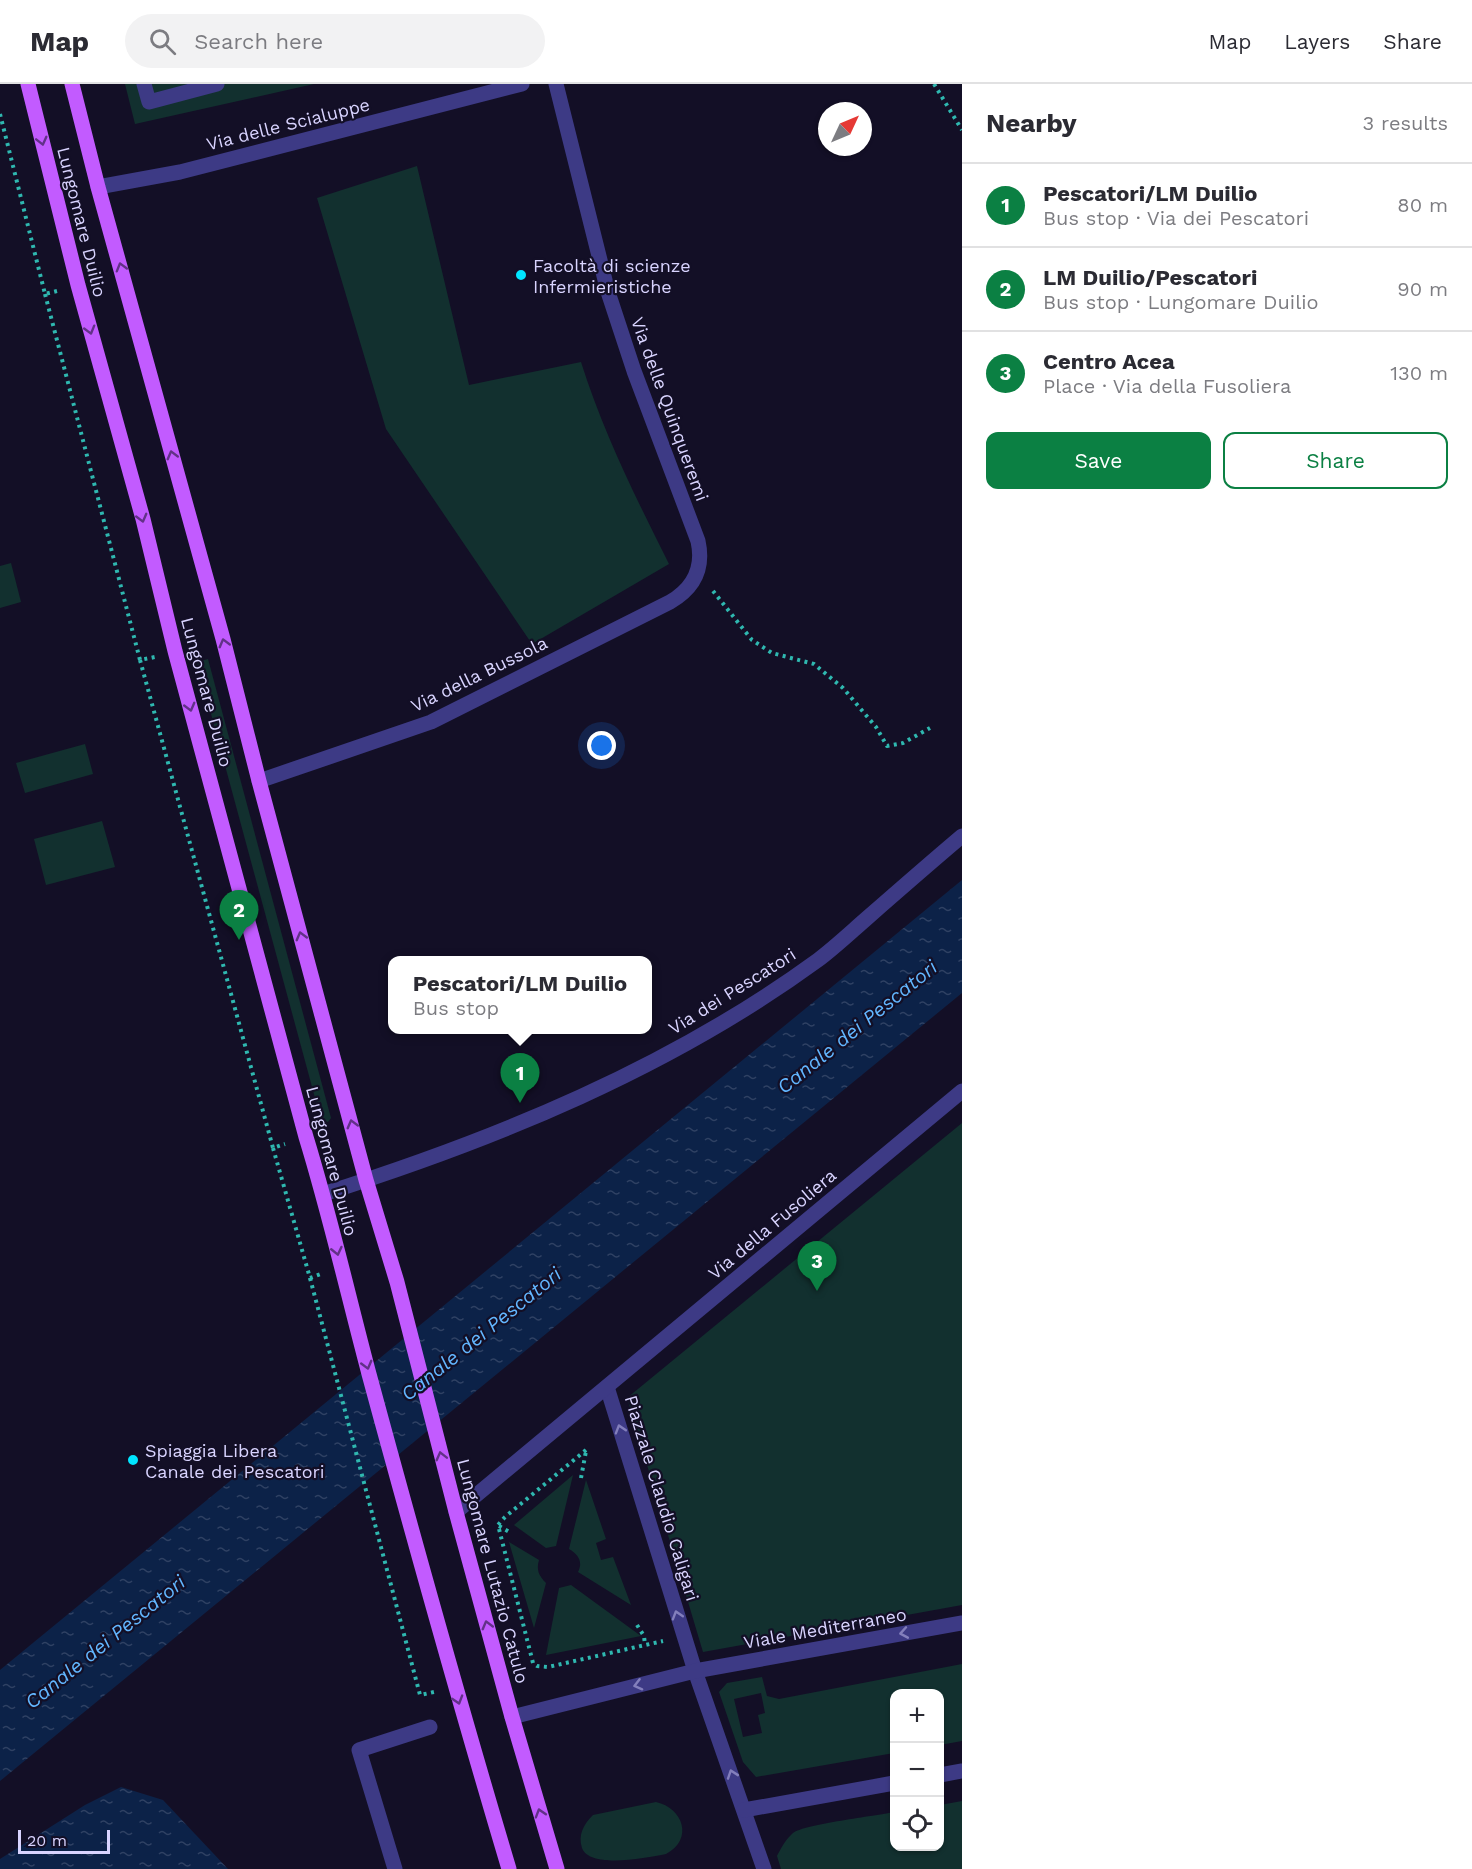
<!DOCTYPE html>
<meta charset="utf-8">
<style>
:root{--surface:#fff;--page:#f2f2f3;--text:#2b2b33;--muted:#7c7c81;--line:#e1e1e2;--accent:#0b8043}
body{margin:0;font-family:"Work Sans",sans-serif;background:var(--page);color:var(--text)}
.controls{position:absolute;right:18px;bottom:18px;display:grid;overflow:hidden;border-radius:12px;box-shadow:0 2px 4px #0004}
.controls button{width:54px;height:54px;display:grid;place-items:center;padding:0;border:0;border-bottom:2px solid var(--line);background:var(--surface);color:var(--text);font:30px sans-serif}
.compass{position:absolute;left:818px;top:18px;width:54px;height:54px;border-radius:50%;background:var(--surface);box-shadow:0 2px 4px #0004;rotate:46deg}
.scale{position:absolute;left:18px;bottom:15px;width:92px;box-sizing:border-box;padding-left:6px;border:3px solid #d9d4ff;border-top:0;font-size:16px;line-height:21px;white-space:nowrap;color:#d9d4ff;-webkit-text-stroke:4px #130f26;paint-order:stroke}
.you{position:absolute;left:602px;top:662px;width:21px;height:21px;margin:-15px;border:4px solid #fff;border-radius:50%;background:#1a73e8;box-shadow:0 0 0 9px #1a73e833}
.badge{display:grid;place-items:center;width:39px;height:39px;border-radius:50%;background:var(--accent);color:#fff;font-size:20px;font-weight:700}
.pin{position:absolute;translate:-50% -50px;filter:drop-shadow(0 2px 3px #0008)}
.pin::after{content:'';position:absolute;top:32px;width:21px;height:18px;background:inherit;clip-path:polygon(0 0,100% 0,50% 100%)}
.popup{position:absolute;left:388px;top:872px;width:264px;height:78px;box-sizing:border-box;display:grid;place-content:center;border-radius:12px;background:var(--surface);filter:drop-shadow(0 2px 4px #0005);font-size:20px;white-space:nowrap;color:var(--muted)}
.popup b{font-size:22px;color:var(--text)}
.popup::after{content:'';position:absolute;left:50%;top:100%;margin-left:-12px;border:12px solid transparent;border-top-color:var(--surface)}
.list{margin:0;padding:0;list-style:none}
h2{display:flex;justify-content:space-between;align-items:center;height:78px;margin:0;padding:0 24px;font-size:26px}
h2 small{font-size:20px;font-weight:400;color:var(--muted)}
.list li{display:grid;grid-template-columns:39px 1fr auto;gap:18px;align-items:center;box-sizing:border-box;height:84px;padding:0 24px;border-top:2px solid var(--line)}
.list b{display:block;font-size:22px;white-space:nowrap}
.list p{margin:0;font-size:20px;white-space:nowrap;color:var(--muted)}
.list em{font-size:20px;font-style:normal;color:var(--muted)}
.actions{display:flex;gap:12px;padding:18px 24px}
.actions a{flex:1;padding:14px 0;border:2px solid var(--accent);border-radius:12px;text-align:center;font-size:21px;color:var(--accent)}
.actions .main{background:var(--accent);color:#fff}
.icon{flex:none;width:33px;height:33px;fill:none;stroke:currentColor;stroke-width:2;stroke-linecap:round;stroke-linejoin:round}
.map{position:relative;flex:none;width:962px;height:1785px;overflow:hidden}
header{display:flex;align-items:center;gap:36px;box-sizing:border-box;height:84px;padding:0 30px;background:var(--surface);border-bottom:2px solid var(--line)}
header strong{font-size:28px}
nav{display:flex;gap:33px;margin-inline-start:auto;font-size:21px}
.search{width:420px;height:54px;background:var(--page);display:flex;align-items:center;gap:15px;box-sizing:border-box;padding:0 21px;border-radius:33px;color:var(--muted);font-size:22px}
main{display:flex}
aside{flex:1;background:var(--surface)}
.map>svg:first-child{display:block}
.grass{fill:#12302f;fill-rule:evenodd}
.water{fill:url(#water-ripples)}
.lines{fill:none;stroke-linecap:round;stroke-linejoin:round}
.path{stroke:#2fb8b0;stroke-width:4;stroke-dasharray:3 4.5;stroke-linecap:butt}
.minor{stroke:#3d3a85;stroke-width:15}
.major{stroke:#c25bff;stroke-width:15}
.oneway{stroke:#623188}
.oneway2{stroke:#837fbc}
.poi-dot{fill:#00e5ff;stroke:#130f26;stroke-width:2}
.labels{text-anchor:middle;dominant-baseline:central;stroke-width:4.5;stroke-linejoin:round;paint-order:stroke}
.street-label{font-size:18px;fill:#d9d4ff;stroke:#130f26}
.poi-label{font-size:18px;fill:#d9d4ff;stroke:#130f26;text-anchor:start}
.water-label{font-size:20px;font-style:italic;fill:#62b6ff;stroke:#130f26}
</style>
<header>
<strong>Map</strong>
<div class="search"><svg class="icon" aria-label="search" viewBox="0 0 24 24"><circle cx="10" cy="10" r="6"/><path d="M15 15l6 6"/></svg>Search here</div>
<nav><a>Map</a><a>Layers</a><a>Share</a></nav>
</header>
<main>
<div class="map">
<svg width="962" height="1785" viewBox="0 0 962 1785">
<defs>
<pattern id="water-ripples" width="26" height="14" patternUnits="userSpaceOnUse" patternTransform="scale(1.5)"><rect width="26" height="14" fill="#0c2248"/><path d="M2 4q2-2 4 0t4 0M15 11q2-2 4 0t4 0" fill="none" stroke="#2f4163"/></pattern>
</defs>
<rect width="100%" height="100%" fill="#130f26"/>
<g class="grass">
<polygon points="125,0 314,0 135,40"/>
<path d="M 417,82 L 469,301 L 581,278 C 603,348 636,414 669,480 L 532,560 L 386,345 L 317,114 Z"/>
<polygon points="11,479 21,518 0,524 0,482"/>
<polygon points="208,575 331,1034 328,1038 321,1036 197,578"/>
<polygon points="85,660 93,690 25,709 16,679"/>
<polygon points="102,737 115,783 46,801 34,755"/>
<polygon points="962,1039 962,1521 703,1568 627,1314"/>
<polygon points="573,1391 556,1462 546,1464 514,1441"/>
<path d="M 586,1396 L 606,1455 L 596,1459 L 601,1476 L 613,1473 L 631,1521 L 578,1488 C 583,1478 579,1471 569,1465 Z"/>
<path d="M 509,1458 L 539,1476 C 536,1486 539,1492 546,1499 L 534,1544 Z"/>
<polygon points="571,1501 641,1552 546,1571 559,1504"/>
<path d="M 962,1580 L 962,1657 L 940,1661 L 940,1610 L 894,1610 L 894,1669 L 756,1693 L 743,1678 L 719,1608 L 727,1599 L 762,1593 L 767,1612 L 779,1615 ZM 761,1609 L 765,1629 L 758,1631 L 762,1649 L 743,1653 L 734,1615 Z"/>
<path d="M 962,1717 L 962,1785 L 781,1785 L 777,1772 C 781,1764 786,1755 793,1749 C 805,1740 876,1732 894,1728 L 894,1762 L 940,1762 L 940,1721 Z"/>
<path d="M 656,1718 C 683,1724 694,1755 666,1770 C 645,1774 590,1785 582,1764 C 578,1751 583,1741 593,1731 Z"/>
</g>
<g class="water">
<polygon points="962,796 962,909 0,1697 0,1586"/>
<polygon points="121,1703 163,1716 228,1785 0,1785 0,1775 85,1721"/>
</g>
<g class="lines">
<g class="path">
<polyline points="934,0 962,46"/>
<polyline points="0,30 45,210 57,207"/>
<polyline points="45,210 140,576 155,573"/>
<polyline points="713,507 752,556 772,569 814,580 843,604 876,643 887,662 903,659 930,644"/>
<polyline points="140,576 273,1064 285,1060"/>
<polyline points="273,1064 310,1194 321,1190"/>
<polyline points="310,1194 420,1611 434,1608"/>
<polyline points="586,1366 505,1433 498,1441 533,1579 537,1582 548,1583 663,1557"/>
<polyline points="581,1394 586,1367"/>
<polyline points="499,1442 511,1449"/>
<polyline points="637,1541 644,1552 645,1561"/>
</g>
<g class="minor">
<polyline points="144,0 149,18 217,0"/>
<polyline points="98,103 180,88 522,0"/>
<path d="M 259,697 L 431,638 L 670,518 C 694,504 704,484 698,457 L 634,287 L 608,208 L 556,0"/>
<path d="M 323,1110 C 497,1055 670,984 818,876 C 834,864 850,849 866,835 C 898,807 930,779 962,752"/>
<polyline points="607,1303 695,1587 764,1785"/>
<polyline points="456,1428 962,1007"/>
<polyline points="512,1633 695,1587 962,1539"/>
<polyline points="940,1691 962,1687"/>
<polyline points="744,1726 894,1699"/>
<polyline points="395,1785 359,1666 430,1643"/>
</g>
<g class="major">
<path d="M 28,0 L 78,201 L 143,435 L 175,567 L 306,1053 C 330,1131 348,1211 369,1290 C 414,1456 460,1621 509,1785"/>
<polyline points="72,0 98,103 223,555 259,697 366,1096 397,1198 456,1428 512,1633 557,1785"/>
</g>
</g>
<defs><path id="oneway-chevron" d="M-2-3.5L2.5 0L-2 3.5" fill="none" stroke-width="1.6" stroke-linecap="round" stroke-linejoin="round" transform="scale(1.5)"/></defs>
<g class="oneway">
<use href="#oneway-chevron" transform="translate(42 57) rotate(76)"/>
<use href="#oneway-chevron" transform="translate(121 183) rotate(-106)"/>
<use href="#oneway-chevron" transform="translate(90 246) rotate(74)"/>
<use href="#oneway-chevron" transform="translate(172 371) rotate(-105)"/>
<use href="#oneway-chevron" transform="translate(142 434) rotate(75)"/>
<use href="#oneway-chevron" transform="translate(224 559) rotate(-105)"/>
<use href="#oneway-chevron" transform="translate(190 623) rotate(75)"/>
<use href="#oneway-chevron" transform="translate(301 852) rotate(-105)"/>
<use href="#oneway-chevron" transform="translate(352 1040) rotate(-105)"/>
<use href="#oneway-chevron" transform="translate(337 1167) rotate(77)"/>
<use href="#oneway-chevron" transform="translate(367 1281) rotate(75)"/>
<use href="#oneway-chevron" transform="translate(441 1372) rotate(-104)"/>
<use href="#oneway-chevron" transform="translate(487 1541) rotate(-105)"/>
<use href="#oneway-chevron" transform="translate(458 1616) rotate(73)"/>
<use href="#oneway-chevron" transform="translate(540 1729) rotate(-107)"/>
</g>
<g class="oneway2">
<use href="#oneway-chevron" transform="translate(620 1345) rotate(-107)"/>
<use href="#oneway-chevron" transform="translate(677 1531) rotate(-107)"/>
<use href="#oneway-chevron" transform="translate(904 1549) rotate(170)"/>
<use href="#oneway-chevron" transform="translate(638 1601) rotate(166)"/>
<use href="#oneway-chevron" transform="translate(732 1690) rotate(-109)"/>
</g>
<g class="poi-dot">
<circle cx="521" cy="191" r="6"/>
<circle cx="133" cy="1376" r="6"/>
</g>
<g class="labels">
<g class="street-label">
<text transform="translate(288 40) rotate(-14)">Via delle Scialuppe</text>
<text transform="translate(82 138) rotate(76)">Lungomare Duilio</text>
<text transform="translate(670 325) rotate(70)">Via delle Quinqueremi</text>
<text transform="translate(479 590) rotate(-26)">Via della Bussola</text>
<text transform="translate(207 608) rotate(75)">Lungomare Duilio</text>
<text transform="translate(732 907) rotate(-32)">Via dei Pescatori</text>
<text transform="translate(332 1077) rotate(75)">Lungomare Duilio</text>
<text transform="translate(772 1140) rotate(-40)">Via della Fusoliera</text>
<text transform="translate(662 1414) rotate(73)">Piazzale Claudio Caligari</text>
<text transform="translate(493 1487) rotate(75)">Lungomare Lutazio Catulo</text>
<text transform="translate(825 1544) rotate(-10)">Viale Mediterraneo</text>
</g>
<g class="poi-label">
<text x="533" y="181">Facoltà di scienze<tspan x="533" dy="21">Infermieristiche</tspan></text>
<text x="145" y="1366">Spiaggia Libera<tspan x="145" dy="21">Canale dei Pescatori</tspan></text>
</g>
<g class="water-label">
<text transform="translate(857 943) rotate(-39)">Canale dei Pescatori</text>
<text transform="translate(481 1250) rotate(-39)">Canale dei Pescatori</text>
<text transform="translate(105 1558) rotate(-39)">Canale dei Pescatori</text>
</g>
</g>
</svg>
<div class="controls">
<button>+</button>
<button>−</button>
<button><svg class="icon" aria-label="locate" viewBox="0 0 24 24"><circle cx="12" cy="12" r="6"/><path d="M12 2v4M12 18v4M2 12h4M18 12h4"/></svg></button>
</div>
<svg class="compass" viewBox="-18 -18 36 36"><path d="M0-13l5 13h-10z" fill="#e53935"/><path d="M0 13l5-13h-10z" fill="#7c7c81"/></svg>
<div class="scale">20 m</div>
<div class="you"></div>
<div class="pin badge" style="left:520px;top:1019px">1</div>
<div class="popup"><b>Pescatori/LM Duilio</b>Bus stop</div>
<div class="pin badge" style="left:239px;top:856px">2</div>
<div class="pin badge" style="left:817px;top:1207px">3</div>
</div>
<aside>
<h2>Nearby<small>3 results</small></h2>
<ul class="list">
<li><span class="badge">1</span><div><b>Pescatori/LM Duilio</b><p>Bus stop · Via dei Pescatori</p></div><em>80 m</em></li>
<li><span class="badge">2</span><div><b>LM Duilio/Pescatori</b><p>Bus stop · Lungomare Duilio</p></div><em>90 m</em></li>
<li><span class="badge">3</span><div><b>Centro Acea</b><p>Place · Via della Fusoliera</p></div><em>130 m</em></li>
</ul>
<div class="actions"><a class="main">Save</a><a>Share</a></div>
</aside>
</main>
